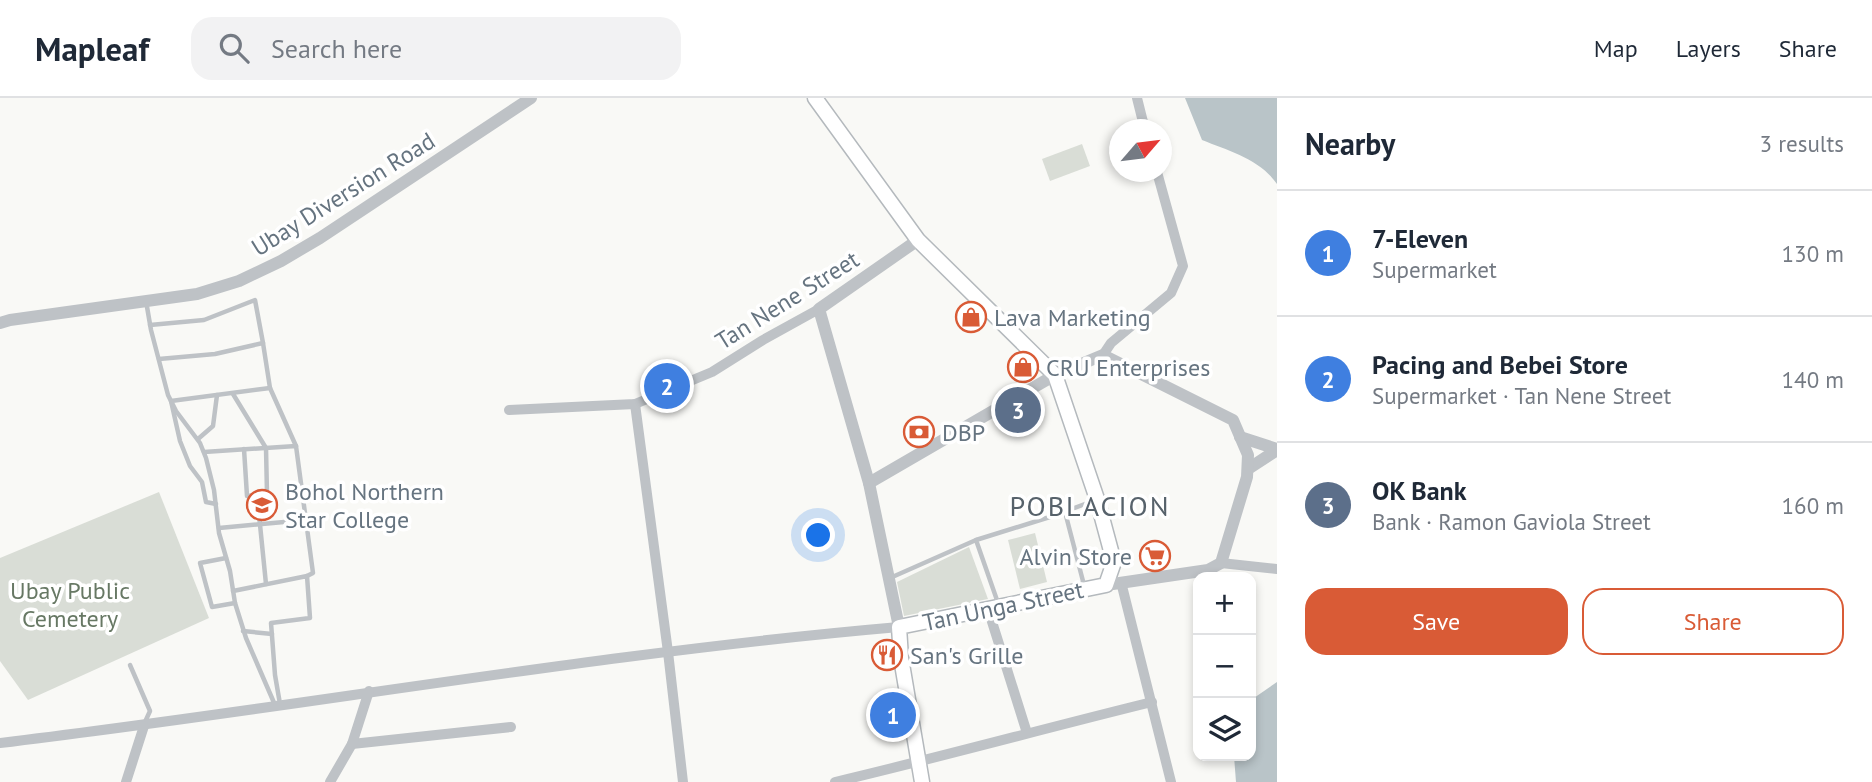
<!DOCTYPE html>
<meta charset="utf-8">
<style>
:root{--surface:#fff;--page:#f2f2f3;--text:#1f2937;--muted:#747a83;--line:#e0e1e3;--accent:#d95b36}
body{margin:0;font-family:"PT Sans",sans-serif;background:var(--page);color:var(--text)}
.controls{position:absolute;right:21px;bottom:21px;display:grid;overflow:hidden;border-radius:14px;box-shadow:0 4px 10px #0003}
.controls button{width:63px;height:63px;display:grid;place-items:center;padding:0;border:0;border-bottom:2px solid var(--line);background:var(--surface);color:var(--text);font:35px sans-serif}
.compass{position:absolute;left:1109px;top:21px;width:63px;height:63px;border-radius:50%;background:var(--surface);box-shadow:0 4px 10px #0003;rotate:62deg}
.you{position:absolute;left:819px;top:438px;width:24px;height:24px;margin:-18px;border:5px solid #fff;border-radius:50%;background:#1a73e8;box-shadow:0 0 0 10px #1a73e833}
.badge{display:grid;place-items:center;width:46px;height:46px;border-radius:50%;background:var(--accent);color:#fff;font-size:23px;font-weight:700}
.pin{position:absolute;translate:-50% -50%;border:4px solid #fff;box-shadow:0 2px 7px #0006}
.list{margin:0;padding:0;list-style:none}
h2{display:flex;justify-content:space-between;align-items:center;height:91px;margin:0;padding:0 28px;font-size:30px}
h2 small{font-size:23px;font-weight:400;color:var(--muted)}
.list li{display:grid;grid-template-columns:46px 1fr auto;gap:21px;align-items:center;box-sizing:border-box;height:126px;padding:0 28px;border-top:2px solid var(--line)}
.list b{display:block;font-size:26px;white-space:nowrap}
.list p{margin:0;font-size:23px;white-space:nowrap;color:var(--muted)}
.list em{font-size:23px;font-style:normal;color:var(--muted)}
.actions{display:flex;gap:14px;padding:21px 28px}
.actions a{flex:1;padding:16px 0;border:2px solid var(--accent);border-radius:21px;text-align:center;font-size:24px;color:var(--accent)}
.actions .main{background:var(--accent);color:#fff}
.icon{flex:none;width:38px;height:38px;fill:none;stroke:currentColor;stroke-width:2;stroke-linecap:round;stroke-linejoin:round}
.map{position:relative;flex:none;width:1277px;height:684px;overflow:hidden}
header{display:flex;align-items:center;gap:42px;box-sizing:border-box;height:98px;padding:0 35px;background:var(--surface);border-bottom:2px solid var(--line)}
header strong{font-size:33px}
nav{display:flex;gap:38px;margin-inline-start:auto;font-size:24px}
.search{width:490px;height:63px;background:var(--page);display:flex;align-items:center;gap:18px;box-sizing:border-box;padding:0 24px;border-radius:21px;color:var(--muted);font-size:26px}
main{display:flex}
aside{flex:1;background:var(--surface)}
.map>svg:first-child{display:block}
.green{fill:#d9ddd6}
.water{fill:#b9c4c8}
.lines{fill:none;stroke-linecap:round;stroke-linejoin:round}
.primary-casing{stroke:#b4b9bd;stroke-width:17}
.service{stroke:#bec2c6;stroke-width:4.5}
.minor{stroke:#bec2c6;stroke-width:10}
.tertiary{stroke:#bec2c6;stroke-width:12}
.primary{stroke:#fff;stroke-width:14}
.labels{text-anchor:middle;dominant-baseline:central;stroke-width:7;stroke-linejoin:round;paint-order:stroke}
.street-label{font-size:24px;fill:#667480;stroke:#fff}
.poi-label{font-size:24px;fill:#667480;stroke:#fff;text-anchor:start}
.park-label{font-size:24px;fill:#677864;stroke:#fff}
.quarter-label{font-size:28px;letter-spacing:2px;fill:#57626b;stroke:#fff}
</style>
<header>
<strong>Mapleaf</strong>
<div class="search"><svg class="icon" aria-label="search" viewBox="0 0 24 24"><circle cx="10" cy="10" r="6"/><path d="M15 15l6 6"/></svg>Search here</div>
<nav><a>Map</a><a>Layers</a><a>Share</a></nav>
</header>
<main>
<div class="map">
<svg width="1277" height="684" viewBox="0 0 1277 684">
<rect width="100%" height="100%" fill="#f9f9f6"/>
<g class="green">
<polygon points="1082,46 1090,68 1050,83 1042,61"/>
<polygon points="159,394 209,520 28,602 0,563 0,460"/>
<polygon points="1035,435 1047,484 1020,491 1008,442"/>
<polygon points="969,449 988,501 904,518 897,484"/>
</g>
<g class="water">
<path d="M 1185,0 L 1277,0 L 1277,86 C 1260,61 1229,53 1202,42 Z"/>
<polygon points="1277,584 1277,684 1236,684 1234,658 1251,658 1251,602"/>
</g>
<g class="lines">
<g class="primary-casing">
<polyline id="primary" points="815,0 918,142 1055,277 1097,401 1114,464 1106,487 899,529 901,560 922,684"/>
</g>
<g class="service">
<polyline points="146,203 151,232 168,297 176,313 200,345 206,360 214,392 219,435 230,473 235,505 246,540 275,607"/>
<polyline points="150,227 204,222 255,202 263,245"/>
<polyline points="159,261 215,256 263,245 270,290"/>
<polyline points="233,296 266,350 267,396 247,398 244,351"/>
<polyline points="198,341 213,328 217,297"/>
<polyline points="204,354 296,348 313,475 307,478"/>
<polyline points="257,397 266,486"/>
<polyline points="216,406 206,404 202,384 190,368 180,343 171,303 270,290 296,348"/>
<polyline points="1065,414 1084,487"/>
<polyline points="219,430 306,422"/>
<polyline points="226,460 200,465 212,509 235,505"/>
<polyline points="890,480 976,442"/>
<polyline points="233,493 307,478 310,520 271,525 275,577 280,606"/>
<polyline points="998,505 976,442 1053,418 1093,403"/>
<polyline points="243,533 272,536"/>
<polyline points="130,567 150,613 145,624"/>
</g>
<g class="minor">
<polyline points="1137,0 1145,32"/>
<polyline points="1103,257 1111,245 1171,195 1183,168 1157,74"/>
<polyline points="635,306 668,554 683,684"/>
<polyline points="509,312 635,306 712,274 763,242 819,211"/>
<polyline points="1221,465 1277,471"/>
<polyline points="1121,484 1171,684"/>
<polyline points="988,511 1027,635"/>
<path d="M 0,645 C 300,609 598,555 899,529"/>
<polyline points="352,646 511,629"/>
<polyline points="126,684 144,628"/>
<polyline points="330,684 352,646 369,593"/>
<path d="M 835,684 C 941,659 1046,630 1152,604"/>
</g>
<g class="tertiary">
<polyline points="0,225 10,222 197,196 239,183 281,163 320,140 531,0"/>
<polyline points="1240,339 1277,351"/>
<polyline points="1248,371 1277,352"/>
<polyline points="869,385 1055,277 1103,257 1233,322 1248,357 1247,379 1221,465 1208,472 1106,487"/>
<polyline points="899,529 869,385 819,211 918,142"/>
</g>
<use href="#primary" class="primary"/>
</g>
<defs>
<g id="shop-ring" transform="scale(1.575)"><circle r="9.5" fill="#fff" stroke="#d95b36" stroke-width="1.5"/><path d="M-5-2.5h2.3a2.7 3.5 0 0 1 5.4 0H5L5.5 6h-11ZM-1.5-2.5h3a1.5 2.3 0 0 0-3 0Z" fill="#d95b36"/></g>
<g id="bank-ring" transform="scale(1.575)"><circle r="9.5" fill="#fff" stroke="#d95b36" stroke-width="1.5"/><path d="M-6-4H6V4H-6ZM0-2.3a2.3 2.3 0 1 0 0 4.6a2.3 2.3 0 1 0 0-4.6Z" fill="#d95b36"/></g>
<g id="university-ring" transform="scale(1.575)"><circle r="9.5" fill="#fff" stroke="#d95b36" stroke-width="1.5"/><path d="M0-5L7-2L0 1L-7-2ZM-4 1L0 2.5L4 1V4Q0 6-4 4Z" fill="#d95b36"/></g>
<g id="supermarket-ring" transform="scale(1.575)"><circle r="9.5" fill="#fff" stroke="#d95b36" stroke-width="1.5"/><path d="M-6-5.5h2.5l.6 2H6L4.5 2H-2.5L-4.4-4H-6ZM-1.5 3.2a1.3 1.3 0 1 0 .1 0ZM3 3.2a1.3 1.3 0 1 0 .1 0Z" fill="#d95b36"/></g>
<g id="restaurant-ring" transform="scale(1.575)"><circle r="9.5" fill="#fff" stroke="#d95b36" stroke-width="1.5"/><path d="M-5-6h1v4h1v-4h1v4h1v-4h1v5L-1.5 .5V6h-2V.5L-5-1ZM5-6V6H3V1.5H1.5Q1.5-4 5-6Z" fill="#d95b36"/></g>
</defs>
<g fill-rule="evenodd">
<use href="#shop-ring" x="971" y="219"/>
<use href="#shop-ring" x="1023" y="269"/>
<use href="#bank-ring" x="919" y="334"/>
<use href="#university-ring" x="262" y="407"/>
<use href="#supermarket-ring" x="1155" y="458"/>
<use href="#restaurant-ring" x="887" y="557"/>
</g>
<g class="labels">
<g class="street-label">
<text transform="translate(343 96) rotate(-32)">Ubay Diversion Road</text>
<text transform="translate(787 202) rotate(-32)">Tan Nene Street</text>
<text transform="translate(1003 508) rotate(-12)">Tan Unga Street</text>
</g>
<g class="poi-label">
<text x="994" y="219">Lava Marketing</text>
<text x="1046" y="269">CRU Enterprises</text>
<text x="942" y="334">DBP</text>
<text x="285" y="393">Bohol Northern<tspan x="285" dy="28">Star College</tspan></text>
<text x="1132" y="458" text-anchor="end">Alvin Store</text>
<text x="910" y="557">San's Grille</text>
</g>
<g class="park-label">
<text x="70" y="492">Ubay Public<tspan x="70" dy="28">Cemetery</tspan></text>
</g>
<g class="quarter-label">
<text x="1090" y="407">POBLACION</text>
</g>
</g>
</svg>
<div class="controls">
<button>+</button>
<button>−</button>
<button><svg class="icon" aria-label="layers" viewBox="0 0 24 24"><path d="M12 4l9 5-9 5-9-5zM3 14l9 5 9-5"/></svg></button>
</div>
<svg class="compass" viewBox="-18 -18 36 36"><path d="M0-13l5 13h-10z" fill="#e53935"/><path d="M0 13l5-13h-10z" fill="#747a83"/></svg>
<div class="you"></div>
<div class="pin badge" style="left:893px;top:617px;background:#3f7fe0">1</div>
<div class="pin badge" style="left:667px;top:288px;background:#3f7fe0">2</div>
<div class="pin badge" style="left:1018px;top:312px;background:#5c6f8a">3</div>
</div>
<aside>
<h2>Nearby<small>3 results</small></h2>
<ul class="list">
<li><span class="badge" style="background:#3f7fe0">1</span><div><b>7-Eleven</b><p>Supermarket</p></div><em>130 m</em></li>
<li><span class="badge" style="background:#3f7fe0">2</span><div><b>Pacing and Bebei Store</b><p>Supermarket · Tan Nene Street</p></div><em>140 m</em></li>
<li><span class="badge" style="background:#5c6f8a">3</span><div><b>OK Bank</b><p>Bank · Ramon Gaviola Street</p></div><em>160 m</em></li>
</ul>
<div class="actions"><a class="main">Save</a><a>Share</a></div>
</aside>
</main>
